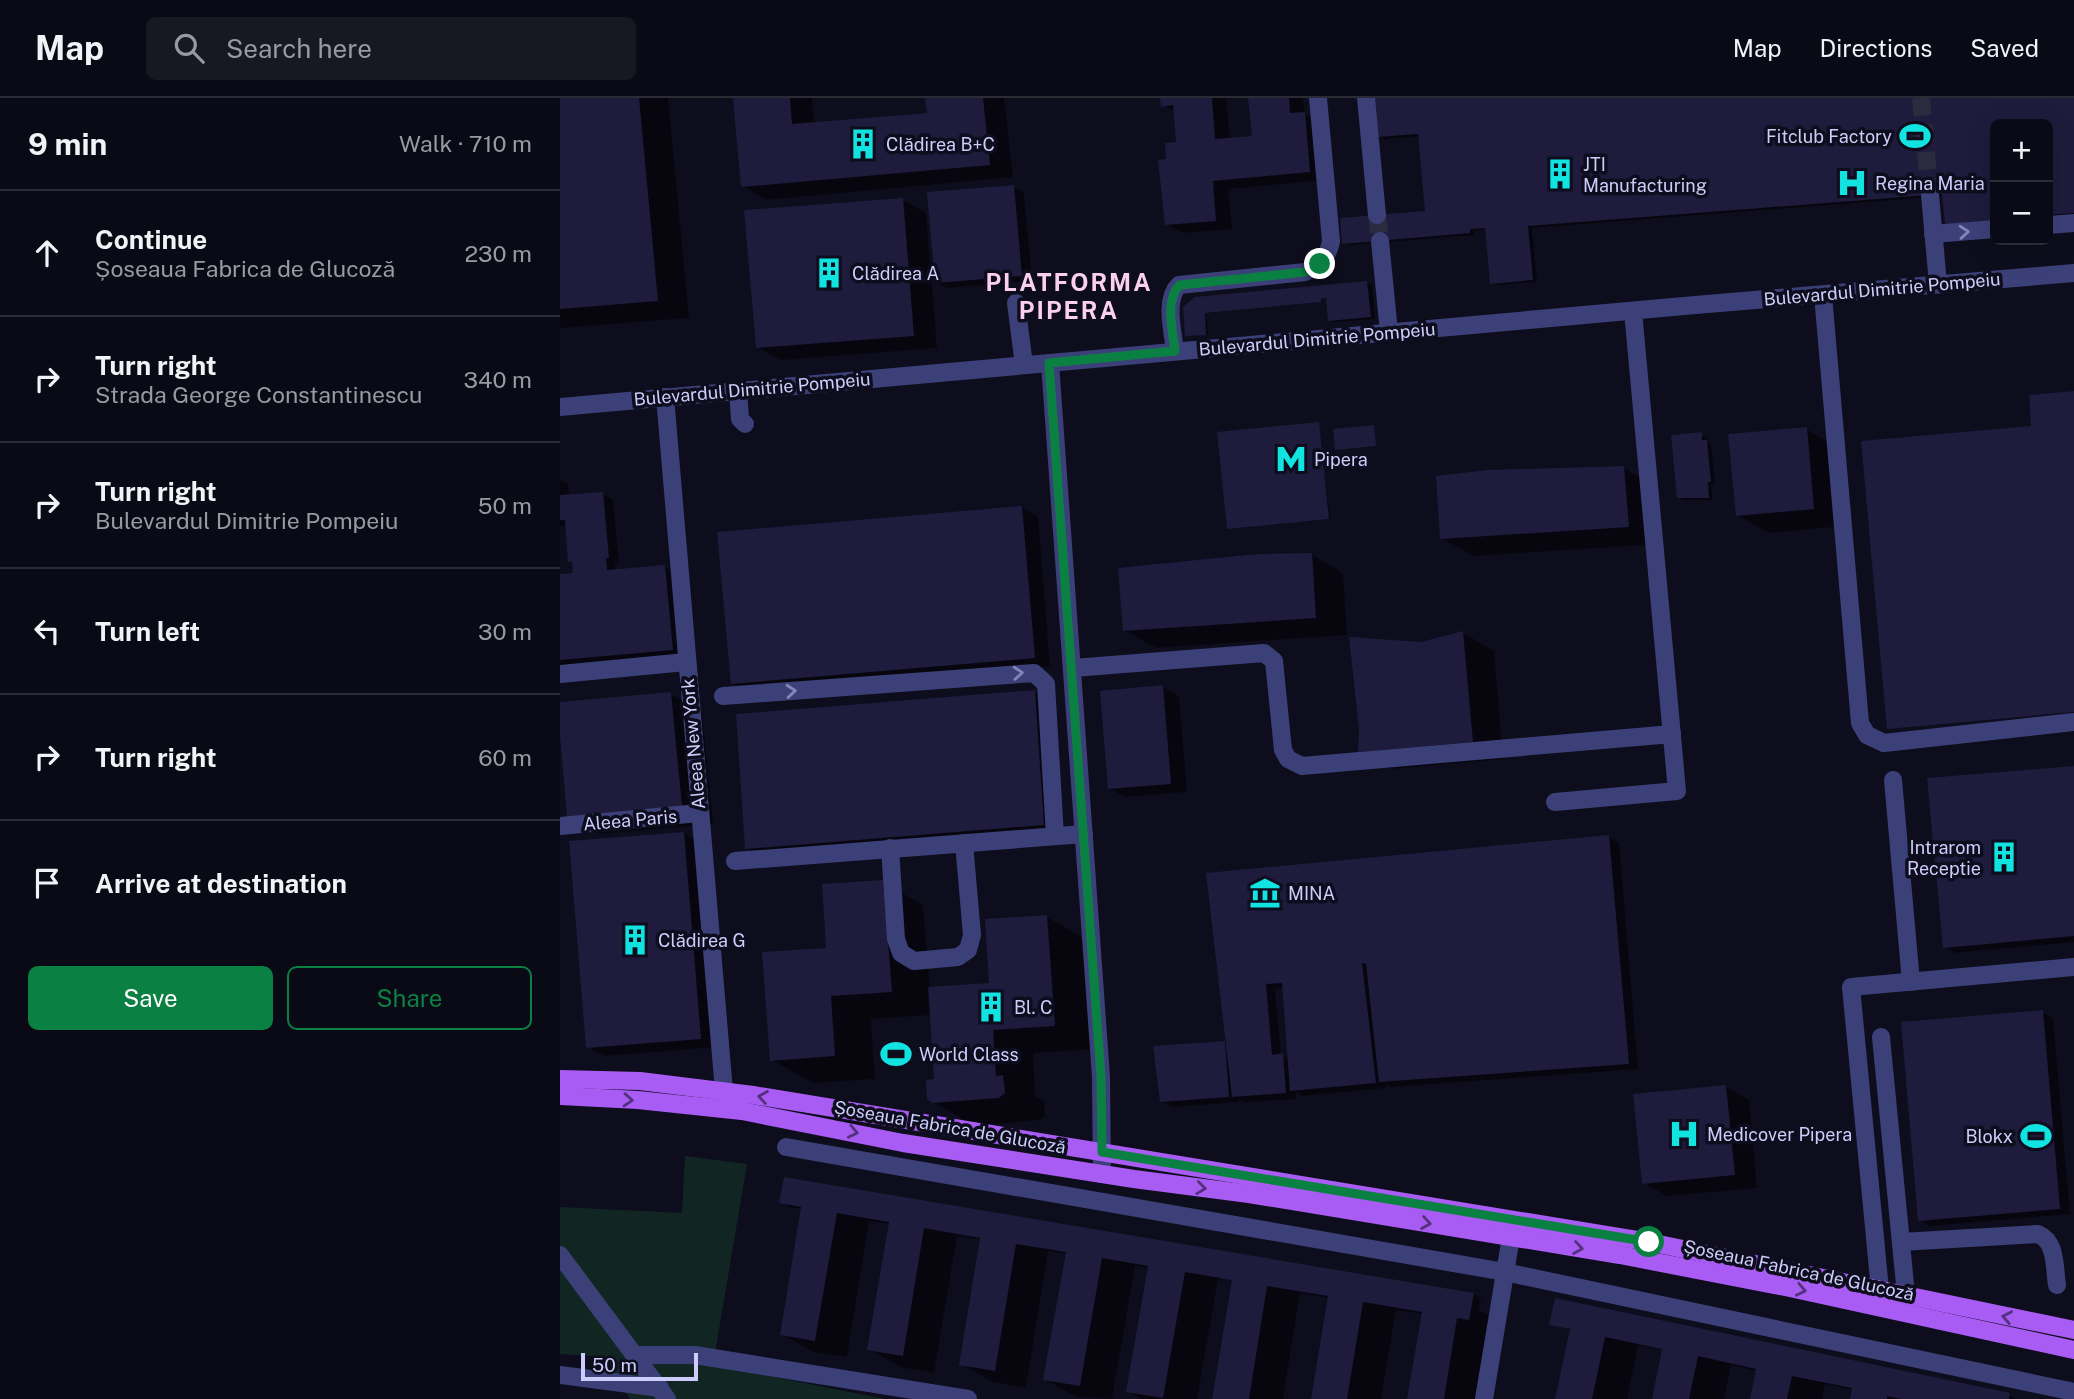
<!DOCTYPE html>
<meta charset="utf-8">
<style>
:root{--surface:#0a0a16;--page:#181823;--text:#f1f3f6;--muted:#999aa1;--line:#2a2b35;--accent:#0b8043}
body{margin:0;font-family:"Public Sans",sans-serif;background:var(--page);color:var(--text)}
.controls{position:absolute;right:21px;top:21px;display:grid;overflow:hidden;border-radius:10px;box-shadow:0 7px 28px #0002}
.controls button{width:63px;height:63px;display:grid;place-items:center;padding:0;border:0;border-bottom:2px solid var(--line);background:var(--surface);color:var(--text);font:35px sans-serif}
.scale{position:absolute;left:21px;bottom:18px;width:117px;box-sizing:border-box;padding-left:7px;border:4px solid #cdcdfb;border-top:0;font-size:19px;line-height:24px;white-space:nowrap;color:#cdcdfb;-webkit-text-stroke:5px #0e0d1d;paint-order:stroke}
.stop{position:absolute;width:21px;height:21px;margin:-16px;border:5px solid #0b8043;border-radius:50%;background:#fff}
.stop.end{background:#0b8043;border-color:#fff;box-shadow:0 2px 7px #0008}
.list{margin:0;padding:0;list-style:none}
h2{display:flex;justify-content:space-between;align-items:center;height:91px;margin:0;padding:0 28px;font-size:30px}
h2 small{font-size:23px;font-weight:400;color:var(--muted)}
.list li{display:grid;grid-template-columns:46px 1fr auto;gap:21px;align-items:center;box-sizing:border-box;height:126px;padding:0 28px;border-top:2px solid var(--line)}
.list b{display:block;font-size:26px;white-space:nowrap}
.list p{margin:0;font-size:23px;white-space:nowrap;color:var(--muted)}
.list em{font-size:23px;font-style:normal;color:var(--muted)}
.actions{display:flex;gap:14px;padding:21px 28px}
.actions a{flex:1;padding:16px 0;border:2px solid var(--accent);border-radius:10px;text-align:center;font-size:24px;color:var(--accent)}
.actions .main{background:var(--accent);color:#fff}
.icon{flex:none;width:38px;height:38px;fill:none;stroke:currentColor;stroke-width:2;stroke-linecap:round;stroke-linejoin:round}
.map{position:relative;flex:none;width:1514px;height:1301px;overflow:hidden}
header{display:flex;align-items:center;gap:42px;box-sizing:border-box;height:98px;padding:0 35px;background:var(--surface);border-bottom:2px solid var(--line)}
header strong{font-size:33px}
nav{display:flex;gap:38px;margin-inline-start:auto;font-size:24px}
.search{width:490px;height:63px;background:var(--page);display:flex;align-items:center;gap:18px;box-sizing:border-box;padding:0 24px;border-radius:10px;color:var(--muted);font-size:26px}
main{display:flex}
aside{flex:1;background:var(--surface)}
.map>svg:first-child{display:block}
.green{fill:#112623}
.shadow{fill:#0007;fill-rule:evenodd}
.building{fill:#1e1b3c}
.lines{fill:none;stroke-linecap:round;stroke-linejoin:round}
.minor-tunnel{stroke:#2b2a3e;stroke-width:18;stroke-dasharray:18 9;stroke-linecap:butt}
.minor{stroke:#3c4078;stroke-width:18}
.major{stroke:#a95cf3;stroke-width:18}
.oneway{stroke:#8486ba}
.oneway2{stroke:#54317d}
.route{stroke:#0b8043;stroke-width:9}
.labels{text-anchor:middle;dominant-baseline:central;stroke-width:7;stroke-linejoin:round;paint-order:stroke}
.poi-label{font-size:18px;fill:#cdcdfb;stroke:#0e0d1d;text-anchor:start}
.street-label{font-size:18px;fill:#cdcdfb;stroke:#0e0d1d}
.district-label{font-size:24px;font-weight:bold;letter-spacing:2px;fill:#fbcff0;stroke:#0e0d1d}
</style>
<header>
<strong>Map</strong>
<div class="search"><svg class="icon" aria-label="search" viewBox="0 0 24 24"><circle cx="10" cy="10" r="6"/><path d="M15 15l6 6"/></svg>Search here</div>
<nav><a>Map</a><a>Directions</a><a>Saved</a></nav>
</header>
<main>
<aside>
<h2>9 min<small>Walk · 710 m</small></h2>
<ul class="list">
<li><svg class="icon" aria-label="ahead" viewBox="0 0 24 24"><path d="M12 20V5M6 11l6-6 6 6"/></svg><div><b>Continue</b><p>Șoseaua Fabrica de Glucoză</p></div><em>230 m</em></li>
<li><svg class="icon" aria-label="right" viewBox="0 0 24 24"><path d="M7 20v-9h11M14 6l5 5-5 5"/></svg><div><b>Turn right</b><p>Strada George Constantinescu</p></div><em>340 m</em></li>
<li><svg class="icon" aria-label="right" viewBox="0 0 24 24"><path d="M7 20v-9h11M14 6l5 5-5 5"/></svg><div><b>Turn right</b><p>Bulevardul Dimitrie Pompeiu</p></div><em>50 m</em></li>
<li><svg class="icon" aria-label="left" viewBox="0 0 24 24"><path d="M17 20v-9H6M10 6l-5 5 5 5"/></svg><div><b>Turn left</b></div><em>30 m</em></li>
<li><svg class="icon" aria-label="right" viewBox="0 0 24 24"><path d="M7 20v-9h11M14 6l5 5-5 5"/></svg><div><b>Turn right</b></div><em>60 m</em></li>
<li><svg class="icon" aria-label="arrive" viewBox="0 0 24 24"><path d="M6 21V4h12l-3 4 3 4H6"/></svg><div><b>Arrive at destination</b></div></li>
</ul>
<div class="actions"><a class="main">Save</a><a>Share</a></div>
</aside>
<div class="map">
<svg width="1514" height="1301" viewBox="0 0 1514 1301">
<rect width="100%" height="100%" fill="#0e0d1d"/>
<polygon class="green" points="125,1058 187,1066 153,1267 325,1301 70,1301 45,1259 0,1256 0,1109 122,1115"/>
<g class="shadow">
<polygon points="0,0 108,0 129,220 0,230"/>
<polygon points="175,0 252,0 254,26 368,17 367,0 444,0 453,79 206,102 183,88"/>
<polygon points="602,0 666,0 670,42 694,40 690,0 743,0 745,16 760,25 765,82 668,91 672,131 622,135 606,126 608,63 618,46 616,15 603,7"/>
<polygon points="816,0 1514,0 1514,117 1488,120 1488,26 1435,26 1435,125 1392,129 1384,98 972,130 977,184 936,187 932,185 927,132 914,133 914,137 789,147 784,144 867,114 860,38 824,41 819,38"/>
<polygon points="454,89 464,95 472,183 387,190 377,184"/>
<polygon points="343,102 366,115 377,250 221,262 197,249"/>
<polygon points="807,185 812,187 815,221 774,224 769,221 767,200 762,201 762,204 646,215 648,237 627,237 624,210"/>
<polygon points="1514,295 1514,614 1330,630 1473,329"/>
<polygon points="758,326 770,421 669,430"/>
<polygon points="1246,331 1277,349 1284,428 1209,435 1177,417"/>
<polygon points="1141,336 1151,346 1155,386 1151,386 1153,402 1123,402 1119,399"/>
<polygon points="1064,370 1095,388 1100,446 913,458 882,440"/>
<polygon points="0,382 8,386 9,399 43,396 53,402 59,465 55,465 56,473 105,469 120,478 128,561 0,572 0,478 19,476 7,428 0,428"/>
<polygon points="462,409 478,419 490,568 188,594 172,585"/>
<polygon points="752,457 783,475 787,537 596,550 564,532"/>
<polygon points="903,535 934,553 943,661 831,671 799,653 861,545"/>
<polygon points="603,589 619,598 627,694 565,699 549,690"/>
<polygon points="475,594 491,603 500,736 202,759 186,750"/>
<polygon points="111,596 142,614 153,726 40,736 9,718 0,606"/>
<polygon points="1514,670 1514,844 1395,855 1385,849"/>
<polygon points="124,735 140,745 157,949 44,958 28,949"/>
<path d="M 1048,739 L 1059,745 L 1078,971 L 831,989 L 825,986 L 826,990 L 742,998 L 736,994 L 736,1001 L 684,1004 L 678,1000 L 679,1004 L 612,1009 L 602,1003 L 595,950 L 668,944 L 648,776 ZM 724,890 L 729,961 L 721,957 L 715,891 Z"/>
<polygon points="323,784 363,807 370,891 431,887 487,819 527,842 535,951 473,955 475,998 484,1003 485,1018 480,1022 415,1028 373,1004 376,983 371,917 311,921 315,981 253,985 212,962 268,851"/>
<polygon points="1482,914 1493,920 1510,1116 1370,1128 1360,1122"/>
<polygon points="1166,989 1189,1002 1197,1090 1107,1098 1084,1085"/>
<path d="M 221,1104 L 914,1196 L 921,1201 L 919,1212 L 932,1219 L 918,1301 L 849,1301 L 863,1216 L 836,1212 L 821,1301 L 753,1301 L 769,1200 L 740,1195 L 723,1301 L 654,1301 L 673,1184 L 658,1181 L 637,1301 L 582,1301 L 568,1293 L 590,1170 L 575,1168 L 552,1301 L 516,1299 L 485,1281 L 507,1156 L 488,1153 L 466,1290 L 433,1284 L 401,1266 L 422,1142 L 397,1138 L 374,1275 L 340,1269 L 309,1251 L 330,1126 L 309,1123 L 287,1259 L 253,1254 L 222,1236 L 243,1111 L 229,1109 ZM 659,1178 L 681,1182 L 680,1185 L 659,1182 Z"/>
<polygon points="991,1226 1449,1297 1457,1301 1291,1301 1293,1292 1265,1286 1262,1301 1192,1301 1198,1273 1171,1267 1164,1301 1094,1301 1104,1252 1078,1247 1067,1301 997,1301 1011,1233"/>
</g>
<g class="building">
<polygon points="0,0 79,0 98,203 0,211"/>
<polygon points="173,0 230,0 232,26 367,15 365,0 423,0 430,67 181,89"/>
<polygon points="600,0 652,0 655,41 692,38 688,0 729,0 730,15 745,14 750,74 653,83 656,123 605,127 598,62 606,61 605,45 616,44 613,7 601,9"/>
<polygon points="814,0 1514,0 1514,115 1488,117 1488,26 1435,26 1435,122 1385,127 1382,96 968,128 973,182 930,186 925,130 910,131 910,135 782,146 780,120 865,113 858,36 818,39"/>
<polygon points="454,87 462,178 375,185 367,94"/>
<polygon points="343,100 354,238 196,250 184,112"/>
<polygon points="807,183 811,219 768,223 766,200 761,201 761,204 645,215 646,237 625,238 623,209 635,199"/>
<polygon points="1514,293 1514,614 1327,631 1301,343 1471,328 1469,297"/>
<polygon points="759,324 769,421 667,431 657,334"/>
<polygon points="814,327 816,348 775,352 773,331"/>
<polygon points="1247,329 1254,411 1176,418 1168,336"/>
<polygon points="1142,334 1142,342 1147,342 1151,384 1148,384 1149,400 1117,400 1111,337"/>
<polygon points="1064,368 1069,429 880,441 876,378 928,372"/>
<polygon points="43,394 49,460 46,460 47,472 105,467 113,552 0,562 0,476 13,475 12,464 8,464 5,422 0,422 0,397"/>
<polygon points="462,408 475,560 171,586 157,434"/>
<polygon points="752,455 756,520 563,533 558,470 697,456"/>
<polygon points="903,533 913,644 798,654 799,632 789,539 861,544"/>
<polygon points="603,587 611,686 548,691 540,593"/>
<polygon points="475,592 484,727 185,751 176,616"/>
<polygon points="111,594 122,708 7,719 0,638 0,604"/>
<polygon points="1514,668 1514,838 1383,850 1367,680"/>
<polygon points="124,734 141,941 26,950 9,743"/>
<polygon points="1049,737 1069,966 819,984 806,866 802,865 816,985 730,993 722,885 706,886 712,957 723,955 726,995 672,999 646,775"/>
<polygon points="323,782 332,894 271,898 275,958 210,963 202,854 266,850 262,786"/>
<polygon points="487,817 495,928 433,932 436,978 443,977 445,995 439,1000 372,1005 367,1001 366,982 374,981 368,889 429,885 425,821"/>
<polygon points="1483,912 1500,1111 1358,1123 1341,924"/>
<polygon points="665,943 669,999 600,1004 593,948"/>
<polygon points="1166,987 1175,1077 1082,1086 1073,996"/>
<polygon points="224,1079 914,1195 909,1222 897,1220 884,1301 847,1301 862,1214 803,1204 787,1301 751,1301 768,1198 707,1188 689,1301 652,1301 672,1182 625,1174 603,1300 566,1294 588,1168 542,1160 520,1288 483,1282 506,1154 456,1146 435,1273 399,1267 420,1140 364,1130 343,1258 307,1252 329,1124 277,1115 255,1243 220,1237 241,1109 219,1105"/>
<polygon points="995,1200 1450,1295 1449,1301 1342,1301 1327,1298 1327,1301 1290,1301 1292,1290 1232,1278 1227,1301 1190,1301 1196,1271 1138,1258 1129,1301 1092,1301 1102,1251 1045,1239 1032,1301 995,1301 1010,1231 989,1227"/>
</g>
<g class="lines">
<g class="minor-tunnel">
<polyline points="1361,0 1370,97"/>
<polyline points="817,117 820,143"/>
</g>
<g class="minor">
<polyline points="806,0 817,117"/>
<polyline points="1370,97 1378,186"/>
<polyline points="1488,127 1514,125"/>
<polyline points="1373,136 1435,131"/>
<polyline points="820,143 829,234"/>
<polyline points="1263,197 1300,625 1307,637 1324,645 1514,624"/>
<polyline points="456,205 464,267"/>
<path d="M 615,253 C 613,234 604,201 619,187 L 745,174 C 760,168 768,159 771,143 L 758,0"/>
<polyline points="490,265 541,979 542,1076"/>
<polyline points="178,293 180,321 185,326"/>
<polyline points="105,299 164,993"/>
<polyline points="0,309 1124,208 1514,175"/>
<polyline points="513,570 704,555 714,563 723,652 728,661 742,668 1112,636"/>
<polyline points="0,576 126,564"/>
<polyline points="163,598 474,575 486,586 495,738"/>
<polyline points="1333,682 1351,884"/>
<polyline points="995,704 1117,693 1073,213"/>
<polyline points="0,728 139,715"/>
<polyline points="330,750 336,841 341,855 354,863 398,859 408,852 412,837 404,745"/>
<polyline points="175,763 524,736"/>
<polyline points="1321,939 1346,1197"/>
<polyline points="226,1049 945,1174 1514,1294"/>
<path d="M 1341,1144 L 1478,1136 C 1497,1144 1494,1169 1497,1187"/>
<polyline points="0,1157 107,1301"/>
<polyline points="1320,1192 1291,889 1514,869"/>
<polyline points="76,1257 135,1257 408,1301"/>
<polyline points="0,1277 100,1290"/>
<polyline points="924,1301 951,1139"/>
</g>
<g class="major">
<polyline points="0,981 80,983 193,997 1089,1144 1514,1232"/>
<polyline points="0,998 78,1002 182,1013 343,1045 574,1081 689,1096 1060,1157 1230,1190 1514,1252"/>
</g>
</g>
<defs><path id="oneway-chevron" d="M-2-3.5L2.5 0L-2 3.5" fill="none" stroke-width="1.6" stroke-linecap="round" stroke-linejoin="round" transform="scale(1.75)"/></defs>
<g class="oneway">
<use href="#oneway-chevron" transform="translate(1404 134) rotate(-4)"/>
<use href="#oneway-chevron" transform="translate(458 575) rotate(-4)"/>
<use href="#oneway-chevron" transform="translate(231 593) rotate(-5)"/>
</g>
<g class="oneway2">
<use href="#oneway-chevron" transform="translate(203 999) rotate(-171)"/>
<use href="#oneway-chevron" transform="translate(68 1002) rotate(4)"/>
<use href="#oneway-chevron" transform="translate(293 1034) rotate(12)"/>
<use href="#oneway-chevron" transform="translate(641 1090) rotate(7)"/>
<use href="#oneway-chevron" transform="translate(866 1125) rotate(9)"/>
<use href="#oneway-chevron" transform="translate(1018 1150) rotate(9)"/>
<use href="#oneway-chevron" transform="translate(1241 1192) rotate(12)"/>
<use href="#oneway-chevron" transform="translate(1447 1219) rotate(-169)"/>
</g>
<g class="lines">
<path class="route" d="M 760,166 L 745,174 L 620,187 C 604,201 613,234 615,253 L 489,265 L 541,979 L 542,1054 L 1089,1144"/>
</g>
<defs>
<g id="stadium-bare" transform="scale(2.415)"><path d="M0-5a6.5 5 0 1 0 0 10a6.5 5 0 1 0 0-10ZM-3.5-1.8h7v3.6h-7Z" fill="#11e3e0" stroke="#0e0d1d" stroke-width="2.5" paint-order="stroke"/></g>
<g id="building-bare" transform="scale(2.415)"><path d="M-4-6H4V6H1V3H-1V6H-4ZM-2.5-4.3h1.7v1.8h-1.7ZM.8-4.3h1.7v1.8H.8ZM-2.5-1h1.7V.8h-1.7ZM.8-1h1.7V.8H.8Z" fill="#11e3e0" stroke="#0e0d1d" stroke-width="2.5" paint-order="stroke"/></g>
<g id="hospital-bare" transform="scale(2.415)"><path d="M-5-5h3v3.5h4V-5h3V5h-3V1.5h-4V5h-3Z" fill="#11e3e0" stroke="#0e0d1d" stroke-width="2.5" paint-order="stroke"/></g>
<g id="metro-bare" transform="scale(2.415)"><path d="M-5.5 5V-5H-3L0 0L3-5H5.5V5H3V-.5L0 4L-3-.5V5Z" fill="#11e3e0" stroke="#0e0d1d" stroke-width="2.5" paint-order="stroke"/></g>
<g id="museum-bare" transform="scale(2.415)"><path d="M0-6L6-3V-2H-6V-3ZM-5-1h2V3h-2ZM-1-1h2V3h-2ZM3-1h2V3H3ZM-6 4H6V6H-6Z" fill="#11e3e0" stroke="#0e0d1d" stroke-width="2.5" paint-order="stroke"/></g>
</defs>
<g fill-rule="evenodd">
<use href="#stadium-bare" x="1355" y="38"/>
<use href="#building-bare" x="303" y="46"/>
<use href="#building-bare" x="1000" y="76"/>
<use href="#hospital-bare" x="1292" y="85"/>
<use href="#building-bare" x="269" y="175"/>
<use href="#metro-bare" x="731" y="361"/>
<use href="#building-bare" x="1444" y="759"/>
<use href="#museum-bare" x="705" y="795"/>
<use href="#building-bare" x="75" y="842"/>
<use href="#building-bare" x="431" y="909"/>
<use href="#stadium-bare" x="336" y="956"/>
<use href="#hospital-bare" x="1124" y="1036"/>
<use href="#stadium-bare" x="1476" y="1038"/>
</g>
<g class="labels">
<g class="poi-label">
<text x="1332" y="38" text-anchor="end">Fitclub Factory</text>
<text x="326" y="46">Clădirea B+C</text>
<text x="1023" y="66">JTI<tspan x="1023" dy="21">Manufacturing</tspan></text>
<text x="1315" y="85">Regina Maria</text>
<text x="292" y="175">Clădirea A</text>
<text x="754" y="361">Pipera</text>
<text x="1421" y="749" text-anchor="end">Intrarom<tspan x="1421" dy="21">Receptie</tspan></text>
<text x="728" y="795">MINA</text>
<text x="98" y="842">Clădirea G</text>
<text x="454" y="909">Bl. C</text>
<text x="359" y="956">World Class</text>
<text x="1147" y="1036">Medicover Pipera</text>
<text x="1453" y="1038" text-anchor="end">Blokx</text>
</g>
<g class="street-label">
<text transform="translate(1322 191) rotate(-5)">Bulevardul Dimitrie Pompeiu</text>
<text transform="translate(757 241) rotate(-5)">Bulevardul Dimitrie Pompeiu</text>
<text transform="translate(192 291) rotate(-5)">Bulevardul Dimitrie Pompeiu</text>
<text transform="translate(133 646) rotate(-95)">Aleea New York</text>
<text transform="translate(70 722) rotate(-5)">Aleea Paris</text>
<text transform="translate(390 1029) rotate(10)">Șoseaua Fabrica de Glucoză</text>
<text transform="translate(1239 1172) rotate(12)">Șoseaua Fabrica de Glucoză</text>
</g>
<g class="district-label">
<text x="509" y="184">PLATFORMA<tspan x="509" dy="28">PIPERA</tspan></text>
</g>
</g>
</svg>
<div class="controls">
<button>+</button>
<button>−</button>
</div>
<div class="scale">50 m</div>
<div class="stop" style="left:1089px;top:1144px"></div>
<div class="stop end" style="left:760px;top:166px"></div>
</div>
</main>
